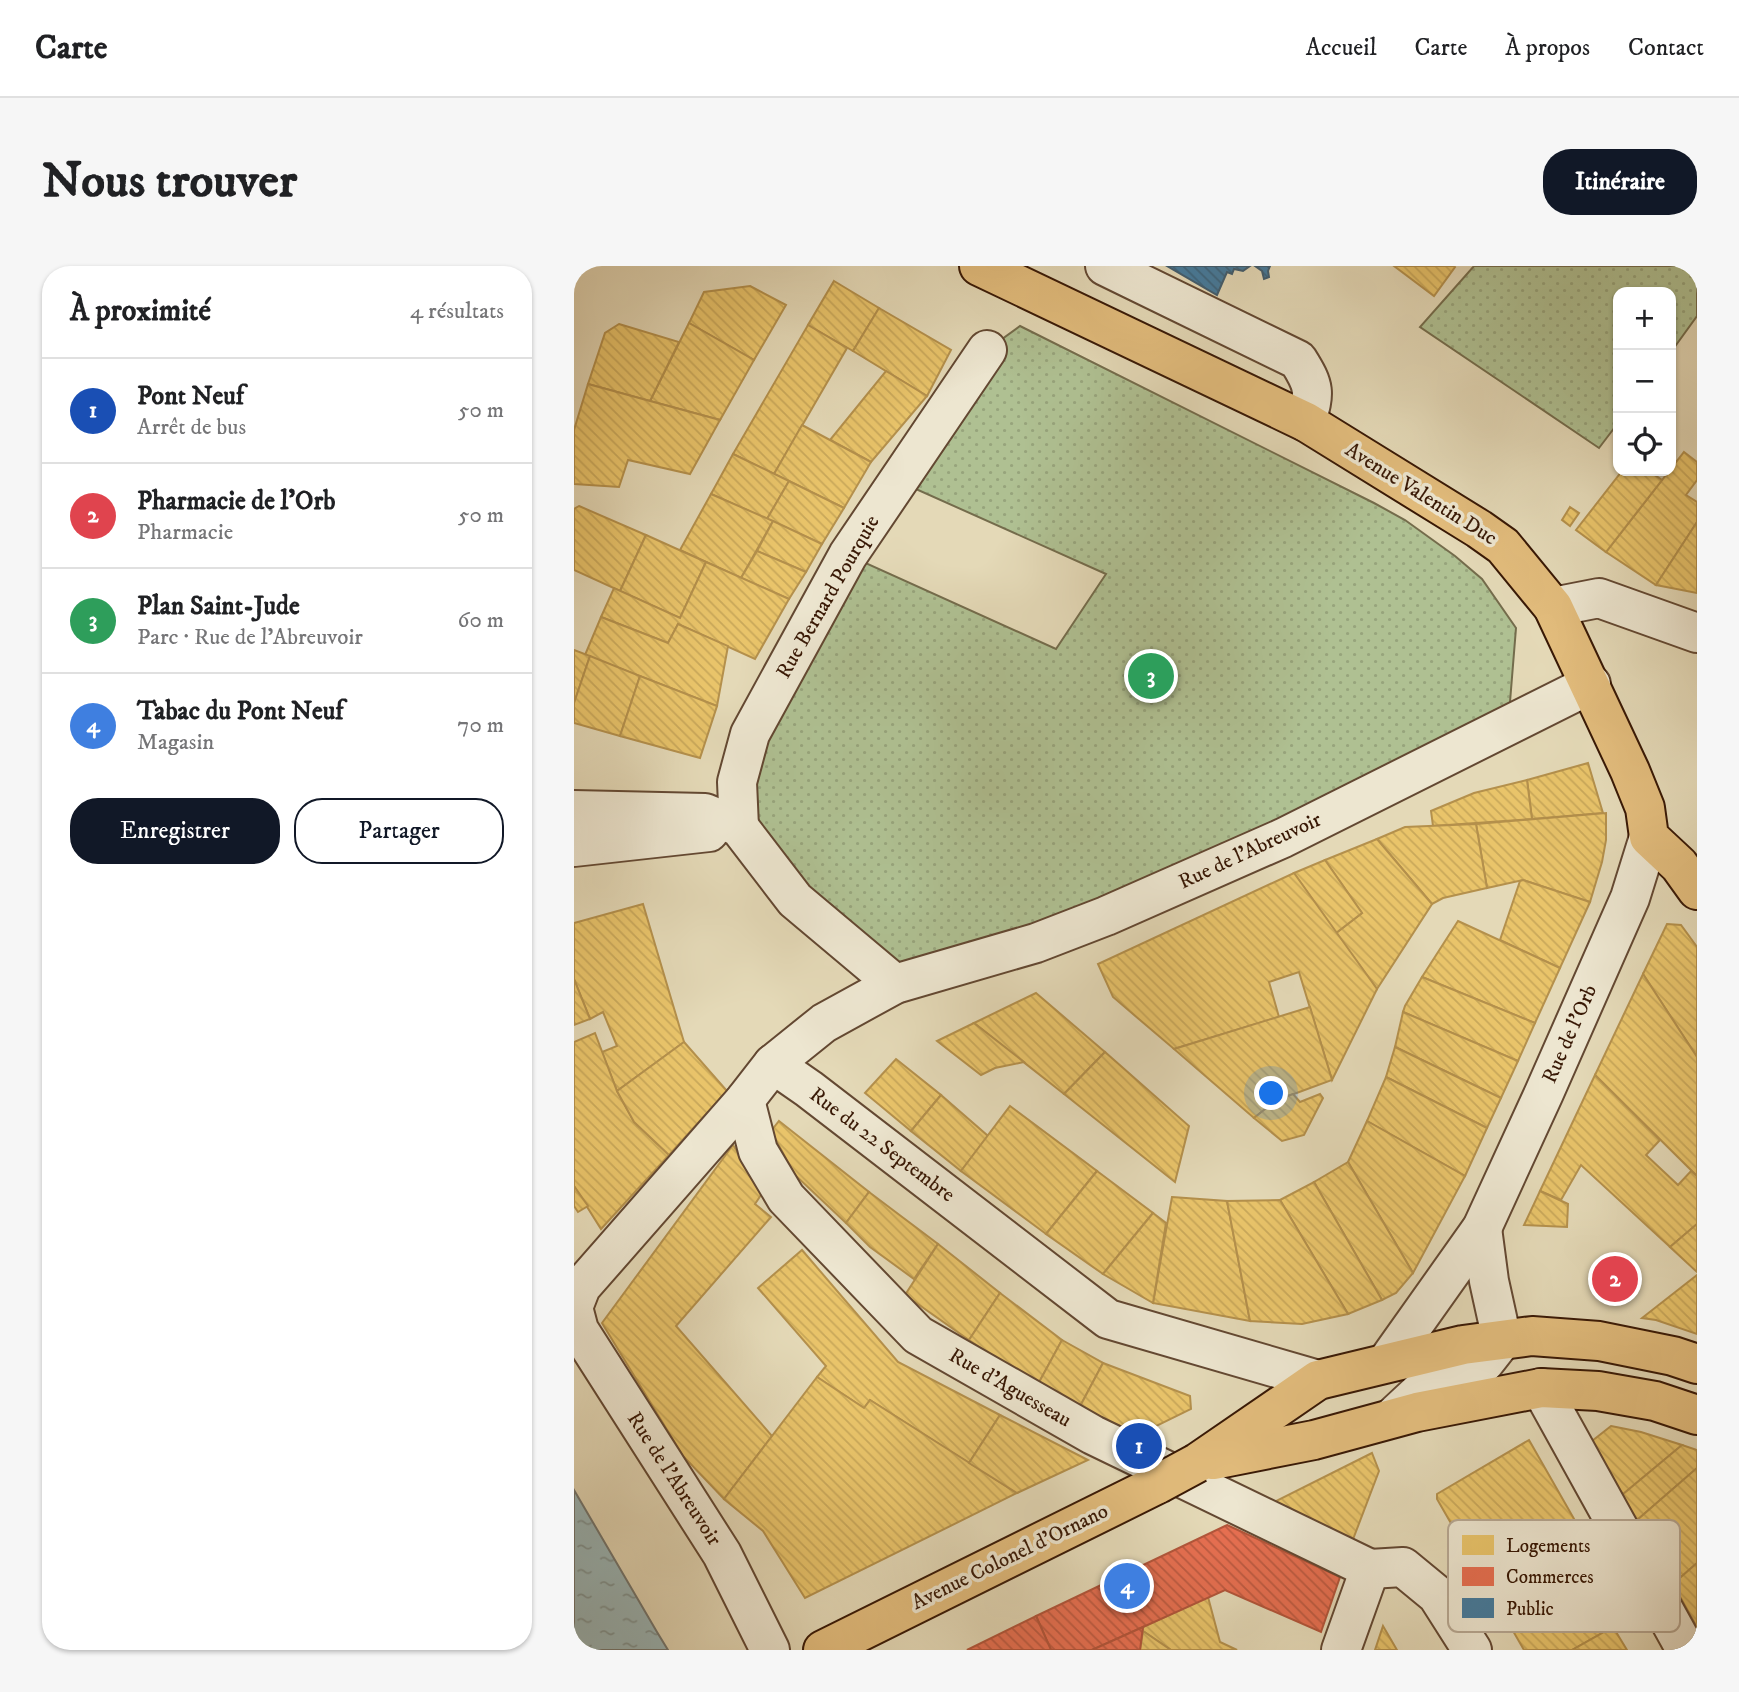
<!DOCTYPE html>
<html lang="fr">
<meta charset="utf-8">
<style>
:root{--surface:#fff;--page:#f6f6f6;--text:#202124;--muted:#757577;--line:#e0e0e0;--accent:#111827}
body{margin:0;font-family:"IM FELL DW Pica",serif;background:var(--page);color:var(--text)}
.controls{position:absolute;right:21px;top:21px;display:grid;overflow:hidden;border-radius:14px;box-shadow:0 2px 5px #0004}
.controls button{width:63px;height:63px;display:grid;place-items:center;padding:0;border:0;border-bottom:2px solid var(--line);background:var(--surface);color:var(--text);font:35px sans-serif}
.you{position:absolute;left:698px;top:828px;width:24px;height:24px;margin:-18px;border:5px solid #fff;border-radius:50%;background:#1a73e8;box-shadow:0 0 0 10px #1a73e833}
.badge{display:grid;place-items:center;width:46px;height:46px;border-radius:50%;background:var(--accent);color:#fff;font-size:23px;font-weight:700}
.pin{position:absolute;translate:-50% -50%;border:4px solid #fff;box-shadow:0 2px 7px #0006}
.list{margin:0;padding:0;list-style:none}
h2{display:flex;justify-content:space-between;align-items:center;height:91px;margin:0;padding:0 28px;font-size:30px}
h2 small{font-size:23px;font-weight:400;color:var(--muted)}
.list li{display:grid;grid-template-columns:46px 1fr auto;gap:21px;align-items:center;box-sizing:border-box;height:105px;padding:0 28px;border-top:2px solid var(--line)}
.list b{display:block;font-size:26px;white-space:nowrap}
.list p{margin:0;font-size:23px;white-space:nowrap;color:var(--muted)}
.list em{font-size:23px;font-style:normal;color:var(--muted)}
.actions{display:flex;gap:14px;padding:21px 28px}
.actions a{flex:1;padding:16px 0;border:2px solid var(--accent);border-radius:28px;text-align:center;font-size:24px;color:var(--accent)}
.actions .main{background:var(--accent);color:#fff}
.icon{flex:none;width:38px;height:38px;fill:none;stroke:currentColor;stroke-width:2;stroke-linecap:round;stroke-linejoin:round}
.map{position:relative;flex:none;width:1123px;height:1384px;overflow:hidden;border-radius:28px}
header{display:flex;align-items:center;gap:42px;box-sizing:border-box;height:98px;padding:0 35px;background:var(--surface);border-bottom:2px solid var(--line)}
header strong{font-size:33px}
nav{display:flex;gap:38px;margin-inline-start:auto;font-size:24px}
.intro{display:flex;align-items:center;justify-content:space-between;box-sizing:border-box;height:168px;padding:0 42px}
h1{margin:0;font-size:49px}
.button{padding:18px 32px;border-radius:28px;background:var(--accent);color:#fff;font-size:24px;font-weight:700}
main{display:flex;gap:42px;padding:0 42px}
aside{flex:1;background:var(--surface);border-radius:28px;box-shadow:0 2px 5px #0004}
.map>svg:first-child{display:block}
.grass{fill:url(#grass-dots);stroke:#746c4c;stroke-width:2}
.water{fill:url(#water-ripples);stroke:#737771;stroke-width:2}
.homes{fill:url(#homes-back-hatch);stroke:#b4904c;stroke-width:2}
.shops{fill:url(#shops-back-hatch);stroke:#b2553a;stroke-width:2}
.public{fill:url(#public-back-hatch);stroke:#415d6f;stroke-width:2}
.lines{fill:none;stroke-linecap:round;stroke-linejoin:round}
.minor-casing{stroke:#634832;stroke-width:42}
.major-casing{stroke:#381805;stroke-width:42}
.minor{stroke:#ede6d0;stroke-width:38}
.major{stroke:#e2bc7c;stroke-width:38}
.major-bridge-casing{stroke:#381805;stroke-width:42;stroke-linecap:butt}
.major-bridge{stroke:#e2bc7c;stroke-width:38}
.labels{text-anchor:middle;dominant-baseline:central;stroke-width:7;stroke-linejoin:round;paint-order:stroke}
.street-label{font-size:21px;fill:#381805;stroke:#ede6d0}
.key{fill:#ede6d0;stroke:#b7a893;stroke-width:2}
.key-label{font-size:19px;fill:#381805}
</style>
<header>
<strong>Carte</strong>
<nav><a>Accueil</a><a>Carte</a><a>À propos</a><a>Contact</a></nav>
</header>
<div class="intro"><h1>Nous trouver</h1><a class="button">Itinéraire</a></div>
<main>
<aside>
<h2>À proximité<small>4 résultats</small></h2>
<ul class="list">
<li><span class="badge" style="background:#1a4fb4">1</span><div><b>Pont Neuf</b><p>Arrêt de bus</p></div><em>50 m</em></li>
<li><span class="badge" style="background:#e0444e">2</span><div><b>Pharmacie de l'Orb</b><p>Pharmacie</p></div><em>50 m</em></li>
<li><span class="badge" style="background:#2e9e5b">3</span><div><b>Plan Saint-Jude</b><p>Parc · Rue de l'Abreuvoir</p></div><em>60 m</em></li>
<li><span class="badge" style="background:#3f7fe0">4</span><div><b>Tabac du Pont Neuf</b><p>Magasin</p></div><em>70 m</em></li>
</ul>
<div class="actions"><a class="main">Enregistrer</a><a>Partager</a></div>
</aside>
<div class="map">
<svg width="1123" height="1384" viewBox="0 0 1123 1384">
<defs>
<pattern id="grass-dots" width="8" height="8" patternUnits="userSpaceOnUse" patternTransform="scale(1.75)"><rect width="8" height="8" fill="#afc092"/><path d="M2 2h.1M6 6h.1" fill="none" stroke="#97a47c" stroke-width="1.8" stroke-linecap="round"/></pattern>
<pattern id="water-ripples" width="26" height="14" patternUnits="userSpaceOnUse" patternTransform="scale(1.75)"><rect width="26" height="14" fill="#9ab7b9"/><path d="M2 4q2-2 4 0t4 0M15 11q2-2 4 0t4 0" fill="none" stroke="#7f9494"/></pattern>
<pattern id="homes-back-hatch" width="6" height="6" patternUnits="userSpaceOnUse" patternTransform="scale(1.75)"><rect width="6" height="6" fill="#e9c46a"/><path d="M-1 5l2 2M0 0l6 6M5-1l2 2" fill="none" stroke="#c9a85a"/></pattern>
<pattern id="shops-back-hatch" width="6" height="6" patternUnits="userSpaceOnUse" patternTransform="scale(1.75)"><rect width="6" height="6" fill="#e76f51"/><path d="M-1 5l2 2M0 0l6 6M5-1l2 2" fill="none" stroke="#bc5a41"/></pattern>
<pattern id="public-back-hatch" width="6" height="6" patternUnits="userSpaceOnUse" patternTransform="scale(1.75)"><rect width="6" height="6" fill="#457b9d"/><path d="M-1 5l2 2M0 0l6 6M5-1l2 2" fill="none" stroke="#3b647e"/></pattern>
</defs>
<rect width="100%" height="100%" fill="#e4d9b7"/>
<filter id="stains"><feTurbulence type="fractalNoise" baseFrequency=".00286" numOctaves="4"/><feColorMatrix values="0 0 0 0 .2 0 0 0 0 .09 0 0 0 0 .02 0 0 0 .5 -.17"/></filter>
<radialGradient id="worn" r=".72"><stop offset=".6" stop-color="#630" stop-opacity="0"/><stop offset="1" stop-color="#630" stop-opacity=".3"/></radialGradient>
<g class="grass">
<polygon points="900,0 1123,0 1123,50 1097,86 1097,26 1044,26 1044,157 1025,182 846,61"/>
<polygon points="446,60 800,237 831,254 881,290 908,313 942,362 936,436 937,450 532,650 321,718 165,561 163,516 274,289 482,383 532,308 324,215 413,84"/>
</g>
<polygon class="water" points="0,1224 83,1366 94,1384 0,1384"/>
<g class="homes">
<polygon points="820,0 880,0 881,1 860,30"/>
<polygon points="260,15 305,42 279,85 234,59"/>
<polygon points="176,20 212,39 180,94 115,57 130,26"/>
<polygon points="305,42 377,84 353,130 279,85"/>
<polygon points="115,57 180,94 146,154 76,135"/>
<polygon points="45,58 105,76 76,135 14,118 31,67"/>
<polygon points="234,59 273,82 200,208 159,188"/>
<polygon points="312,105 353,130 297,196 256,174"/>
<polygon points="14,118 76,135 146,154 116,208 54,194 45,221 0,218 0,164"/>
<polygon points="228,159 297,196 270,242 200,208"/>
<polygon points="1110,186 1123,196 1123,214 1112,229 1123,236 1123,256 1082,319 1032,286"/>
<polygon points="159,188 215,215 193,253 137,228"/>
<polygon points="1048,205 1075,205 1088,214 1032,286 1002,264"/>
<polygon points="215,215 270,242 248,278 193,253"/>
<polygon points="137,228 199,255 167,312 106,284"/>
<polygon points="5,240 72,269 46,325 0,304 0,243"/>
<polygon points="996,241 1005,247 996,260 988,254"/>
<polygon points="199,255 248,278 232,306 183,285"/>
<polygon points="1123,256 1123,327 1082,319"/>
<polygon points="72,269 132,296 106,352 46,325"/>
<polygon points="183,285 232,306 215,333 167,312"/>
<polygon points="132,296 215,333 181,393 104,358 94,377 27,351 40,322 106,352"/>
<polygon points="27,351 94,377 104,358 154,380 143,440 11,389"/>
<polygon points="0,384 16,390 0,437"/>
<polygon points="16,390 66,410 46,470 0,457 0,437"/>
<polygon points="66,410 143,440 126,492 46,470"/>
<polygon points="1014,497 1029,547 958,553 953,514"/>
<polygon points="953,514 958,553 859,560 857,545 900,527"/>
<polygon points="1032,547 1032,574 1028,596 1016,636 949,614 913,622 902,558"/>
<polygon points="902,558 913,622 869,632 858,638 803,573 831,561"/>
<polygon points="803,573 858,638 803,723 762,667 788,647 751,594"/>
<polygon points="751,594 788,647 762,667 720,607"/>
<polygon points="720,607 803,723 758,814 725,706 695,716 705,751 600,783 539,731 524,698"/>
<polygon points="949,614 1016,636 986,702 926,674 946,615"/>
<polygon points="69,638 110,776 43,825 28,786 43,780 29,746 16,753 0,713 0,657"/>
<polygon points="884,655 986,702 961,757 848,711"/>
<polygon points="1093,658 1107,659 1123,681 1123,791 1069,708"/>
<polygon points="1069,708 1123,791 1123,910 1021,809"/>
<polygon points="848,711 961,757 944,795 829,746 831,740"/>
<polygon points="0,713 16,753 0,759"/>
<polygon points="462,727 531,786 490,828 400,757"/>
<polygon points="736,741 758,814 701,835 680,852 600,783"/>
<polygon points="829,746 944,795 927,832 821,781"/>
<polygon points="400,757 450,796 421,802 407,809 363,775"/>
<polygon points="21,767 43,825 60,856 95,889 27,963 0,920 0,776"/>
<polygon points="110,776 153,825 95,889 60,856 43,825"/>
<polygon points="821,781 927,832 913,862 812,811"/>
<polygon points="531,786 615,860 601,916 490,828"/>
<polygon points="322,793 367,829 337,865 291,827"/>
<polygon points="1021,809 1086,874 1072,889 1104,919 1117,905 1123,910 1123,958 1096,981 1007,899 987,934 966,925"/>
<polygon points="812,811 913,862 891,910 793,855"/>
<polygon points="719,828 726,836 746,828 749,832 730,869 708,875 680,852 701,835"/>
<polygon points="367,829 414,870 387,905 337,865"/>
<polygon points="436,840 523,905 472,968 387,905"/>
<polygon points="205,855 295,926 272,957 221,909 197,865"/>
<polygon points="793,855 891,910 839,1007 774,896"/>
<polygon points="159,879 189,926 181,938 197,951 102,1060 198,1170 150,1233 109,1190 28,1057"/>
<polygon points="774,896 839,1007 822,1027 808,1034 740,916"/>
<polygon points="523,905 579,947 529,1008 472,968"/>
<polygon points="740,916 808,1034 774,1048 706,934"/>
<polygon points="0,920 14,940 4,946 0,940"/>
<polygon points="966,925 994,938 993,961 950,959"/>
<polygon points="295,926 364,978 340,1013 296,981 272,957"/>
<polygon points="598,931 653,935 676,1055 579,1037"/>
<polygon points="706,934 774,1048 728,1058 676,1055 653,935"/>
<polygon points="579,947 592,957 579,1037 529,1008"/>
<polygon points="1123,958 1123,1006 1096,981"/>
<polygon points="364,978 426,1027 395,1074 331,1029"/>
<polygon points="228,984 324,1096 426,1149 395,1197 296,1134 290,1142 243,1111 252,1100 184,1022"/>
<polygon points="1123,1009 1123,1068 1082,1054 1068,1052"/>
<polygon points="426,1027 488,1074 463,1120 395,1074"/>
<polygon points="488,1074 529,1097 503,1146 463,1120"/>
<polygon points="529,1097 616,1130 617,1143 560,1171 503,1146"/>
<polygon points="243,1111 290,1142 296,1134 443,1227 231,1332 189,1265 150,1233"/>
<polygon points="426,1149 514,1194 443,1227 395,1197"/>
<polygon points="1037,1160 1067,1166 1108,1179 1048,1229 1018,1175"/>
<polygon points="955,1174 1056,1351 998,1384 950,1384 863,1233 863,1228"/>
<polygon points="1108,1179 1123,1184 1123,1202 1062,1255 1048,1229"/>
<polygon points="798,1187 805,1205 778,1276 696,1238"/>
<polygon points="1123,1202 1123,1297 1099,1318 1062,1255"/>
<polygon points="1123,1297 1123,1361 1099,1318"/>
<polygon points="634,1331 646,1376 663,1384 597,1384 569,1365 569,1361"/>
<polygon points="809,1360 823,1384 801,1384"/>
<polygon points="1039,1361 1053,1384 998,1384"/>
<polygon points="569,1365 597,1384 566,1384"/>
</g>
<g class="shops">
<polygon points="653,1259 766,1311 747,1366 651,1324 518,1384 477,1384 462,1350"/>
<polygon points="462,1350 477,1384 393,1384"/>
<polygon points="569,1361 566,1384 518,1384"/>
</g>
<g class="public">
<polygon points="593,0 676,0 669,5 660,3 658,8 653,6 643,29"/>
<polygon points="681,0 696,0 694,5 695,11 690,13 688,5"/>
</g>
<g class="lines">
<g class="minor-casing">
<g id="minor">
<path d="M 531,0 L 724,94 C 741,121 741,126 732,156"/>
<polyline points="979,341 1025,332 1123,367"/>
<polyline points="0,544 131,547 165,561 221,634 321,718"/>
<polyline points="165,561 163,516 176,468 274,289 413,84"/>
<polyline points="0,581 135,566"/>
<polyline points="199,798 235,823 534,1053 744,1114"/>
<polyline points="171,834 184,885 212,932 344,1069 519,1169 796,1303"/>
<polyline points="0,1039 7,1021 171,834 199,798 250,757 321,718 462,677 532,650 709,572 1017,418"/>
<polyline points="0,1045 5,1064 148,1288 196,1384"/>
<polyline points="813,1096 908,962 970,827 1056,632 1075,571"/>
<polyline points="967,1122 1112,1384"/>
<polyline points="818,1152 847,1125 910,1097 928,1074 915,1015 908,962"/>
<polyline points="796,1303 829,1301 863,1329 898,1384"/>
<polyline points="767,1384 796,1303"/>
</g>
</g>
<g class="major-casing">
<g id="major">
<polyline points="405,0 732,156 905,263 929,280 979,341 1056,505 1071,542 1075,571 1105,599 1123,624"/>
<polyline points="639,1194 740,1174 843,1146 967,1122 1024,1125 1081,1135 1123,1149"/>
<polyline points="623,1197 744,1114 889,1079 958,1070 1025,1075 1099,1090 1123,1098"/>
<polyline points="249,1384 584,1218"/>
</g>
</g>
<use href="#minor" class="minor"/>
<use href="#major" class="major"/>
<g class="major-bridge-casing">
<polyline id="major-bridge" points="584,1218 623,1197"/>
</g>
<use href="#major-bridge" class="major-bridge"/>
</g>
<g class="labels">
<g class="street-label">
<text transform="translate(847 228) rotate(32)">Avenue Valentin Duc</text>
<text transform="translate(254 331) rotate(-60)">Rue Bernard Pourquie</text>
<text transform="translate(676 585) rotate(-25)">Rue de l'Abreuvoir</text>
<text transform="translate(996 768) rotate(-66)">Rue de l'Orb</text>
<text transform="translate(308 879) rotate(37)">Rue du 22 Septembre</text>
<text transform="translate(436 1122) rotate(30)">Rue d'Aguesseau</text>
<text transform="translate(100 1213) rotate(57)">Rue de l'Abreuvoir</text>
<text transform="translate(436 1291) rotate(-26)">Avenue Colonel d'Ornano</text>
</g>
</g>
<rect x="874" y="1254" width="232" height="112" rx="10" class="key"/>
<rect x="888" y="1269" width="32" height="20" fill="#e9c46a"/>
<rect x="888" y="1301" width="32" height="19" fill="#e76f51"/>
<rect x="888" y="1332" width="32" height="20" fill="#457b9d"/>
<g class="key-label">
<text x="932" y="1286">Logements</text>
<text x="932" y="1317">Commerces</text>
<text x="932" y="1349">Public</text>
</g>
<rect width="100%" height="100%" filter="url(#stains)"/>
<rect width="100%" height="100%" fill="url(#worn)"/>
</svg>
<div class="controls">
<button>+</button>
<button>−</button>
<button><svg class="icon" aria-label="locate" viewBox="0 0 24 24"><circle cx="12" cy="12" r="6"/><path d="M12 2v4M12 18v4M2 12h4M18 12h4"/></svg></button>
</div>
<div class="you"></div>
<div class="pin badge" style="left:565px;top:1180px;background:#1a4fb4">1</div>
<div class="pin badge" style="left:1041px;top:1013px;background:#e0444e">2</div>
<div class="pin badge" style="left:577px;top:410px;background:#2e9e5b">3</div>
<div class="pin badge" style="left:553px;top:1320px;background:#3f7fe0">4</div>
</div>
</main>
